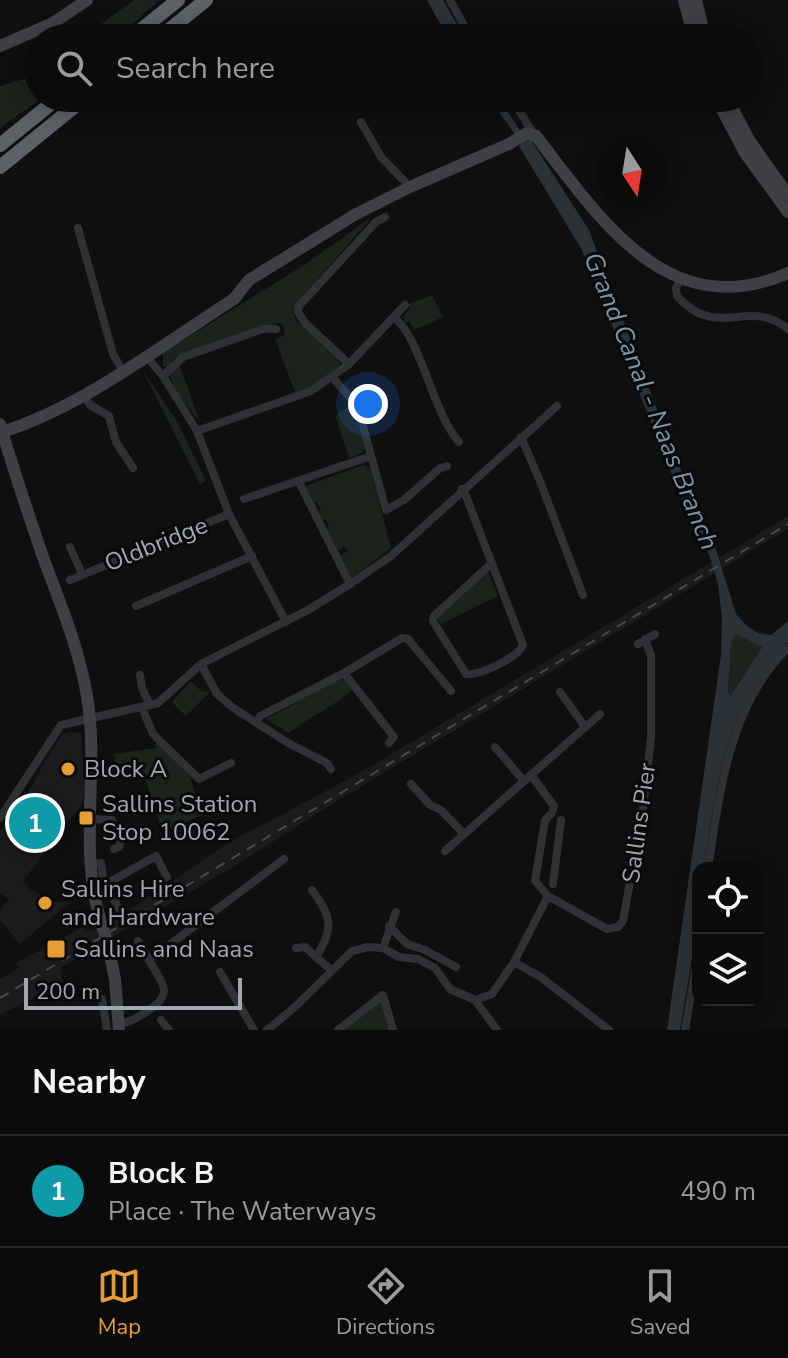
<!DOCTYPE html>
<meta charset="utf-8">
<style>
:root{--surface:#0b0b0c;--page:#141415;--text:#f1f3f6;--muted:#9a9b9d;--line:#2b2b2d;--accent:#e69e32}
body{margin:0;font-family:"Nunito Sans",sans-serif;background:var(--page);color:var(--text)}
.controls{position:absolute;right:24px;bottom:24px;display:grid;overflow:hidden;border-radius:16px;box-shadow:0 4px 20px #0003}
.controls button{width:72px;height:72px;display:grid;place-items:center;padding:0;border:0;border-bottom:2px solid var(--line);background:var(--surface);color:var(--text);font:40px sans-serif}
.compass{position:absolute;left:596px;top:136px;width:72px;height:72px;border-radius:50%;background:var(--surface);box-shadow:0 4px 20px #0003;rotate:168deg}
.scale{position:absolute;left:24px;bottom:20px;width:218px;box-sizing:border-box;padding-left:8px;border:4px solid #a1a7b0;border-top:0;font-size:22px;line-height:28px;white-space:nowrap;color:#a1a7b0;-webkit-text-stroke:6px #0a0a0b;paint-order:stroke}
.you{position:absolute;left:368px;top:404px;width:28px;height:28px;margin:-20px;border:6px solid #fff;border-radius:50%;background:#1a73e8;box-shadow:0 0 0 12px #1a73e833}
.badge{display:grid;place-items:center;width:52px;height:52px;border-radius:50%;background:var(--accent);color:#fff;font-size:26px;font-weight:700}
.pin{position:absolute;translate:-50% -50%;border:4px solid #fff;box-shadow:0 2px 8px #0006}
.list{margin:0;padding:0;list-style:none}
h2{display:flex;justify-content:space-between;align-items:center;height:104px;margin:0;padding:0 32px;font-size:34px}
h2 small{font-size:26px;font-weight:400;color:var(--muted)}
.list li{display:grid;grid-template-columns:52px 1fr auto;gap:24px;align-items:center;box-sizing:border-box;height:112px;padding:0 32px;border-top:2px solid var(--line)}
.list b{display:block;font-size:30px;white-space:nowrap}
.list p{margin:0;font-size:26px;white-space:nowrap;color:var(--muted)}
.list em{font-size:26px;font-style:normal;color:var(--muted)}
.icon{flex:none;width:44px;height:44px;fill:none;stroke:currentColor;stroke-width:2;stroke-linecap:round;stroke-linejoin:round}
.map{position:relative;flex:none;width:788px;height:1030px;overflow:hidden}
.search{position:absolute;background:var(--surface);box-shadow:0 4px 20px #0003;left:24px;right:24px;top:24px;height:88px;display:flex;align-items:center;gap:20px;box-sizing:border-box;padding:0 28px;border-radius:44px;color:var(--muted);font-size:30px}
.sheet{height:216px;background:var(--surface)}
nav{display:flex;justify-content:space-around;align-items:center;box-sizing:border-box;height:112px;border-top:2px solid var(--line);background:var(--surface);font-size:22px;color:var(--muted)}
nav a{display:grid;justify-items:center;gap:4px}
nav .on{color:var(--accent)}
.map>svg:first-child{display:block}
.built{fill:#1b1b1d}
.green{fill:#1c231c}
.water{fill:#2a3238;fill-rule:evenodd}
.lines{fill:none;stroke-linecap:round;stroke-linejoin:round}
.street{stroke:#303135;stroke-width:8}
.secondary{stroke:#3e4045;stroke-width:12}
.highway{stroke:#5d6066;stroke-width:14}
.rail{stroke:#47494e;stroke-width:2;stroke-dasharray:10 8;stroke-linecap:butt}
.secondary-bridge{stroke:#3e4045;stroke-width:12}
.poi-dot{fill:#e69e32;stroke:#0a0a0b;stroke-width:3}
.labels{text-anchor:middle;dominant-baseline:central;stroke-width:6;stroke-linejoin:round;paint-order:stroke}
.street-label{font-size:24px;fill:#a1a7b0;stroke:#0a0a0b}
.poi-label{font-size:24px;fill:#a1a7b0;stroke:#0a0a0b;text-anchor:start}
.water-label{font-size:26px;font-style:italic;fill:#7996aa;stroke:#0a0a0b}
</style>
<div class="map">
<svg width="788" height="1030" viewBox="0 0 788 1030">
<rect width="100%" height="100%" fill="#0f0f10"/>
<g class="built">
<polygon points="788,516 788,529 337,801 233,867 60,968 63,983 0,1015 0,979 19,968 16,963 83,927 88,931 94,930 135,906 228,843 363,771"/>
<polygon points="70,732 81,733 85,776 83,803 23,881 30,889 53,902 70,902 20,944 0,920 0,910 9,899 0,893 0,831 34,782 49,754 63,734"/>
</g>
<g class="green">
<polygon points="134,0 159,0 116,38 82,38"/>
<polygon points="38,69 38,98 42,98 0,128 0,86 24,79"/>
<polygon points="372,217 315,282 293,312 296,320 337,358 340,365 306,392 296,395 275,339 283,336 285,333 283,324 277,323 174,358 168,367 163,366 163,353 304,265"/>
<polygon points="432,295 443,317 414,330 409,321 405,323 403,316 410,308 408,304"/>
<polygon points="179,364 200,422 176,391 170,377"/>
<polygon points="142,369 178,423 206,481 200,484"/>
<polygon points="351,405 355,412 365,449 362,453 349,458 335,415"/>
<polygon points="363,465 370,468 391,548 353,577 348,576 338,557 348,551 345,547 336,551 325,529 329,526 325,519 321,521 317,512 321,510 317,502 312,504 305,489 308,485"/>
<polygon points="488,572 498,596 441,624 437,618"/>
<polygon points="736,634 762,647 731,697 728,693 731,643"/>
<path d="M 339,679 L 345,680 L 353,689 C 334,707 310,716 289,733 L 266,719 Z"/>
<polygon points="191,681 201,691 210,692 186,716 172,702"/>
<polygon points="156,741 189,775 203,815 162,832 141,764 118,773 114,754 156,748"/>
<polygon points="382,997 391,1030 339,1030"/>
</g>
<g class="water">
<polygon points="427,0 443,0 465,38 448,38"/>
<path d="M 489,98 L 499,98 L 526,140 L 531,140 L 589,230 L 673,452 L 714,543 L 736,614 L 746,625 L 758,633 L 771,635 L 788,621 L 788,642 C 726,702 716,786 704,868 L 698,868 L 698,923 L 680,1030 L 667,1030 L 721,655 L 722,618 L 718,584 L 710,557 L 685,507 L 582,250 L 519,146 L 521,143 ZM 736,634 L 762,647 L 731,696 L 728,693 L 731,643 Z"/>
</g>
<g class="lines">
<g class="street">
<polyline points="450,0 471,38"/>
<polyline points="511,98 534,134"/>
<polyline points="361,122 381,157 410,187"/>
<polyline points="78,228 113,354 123,371"/>
<path d="M 680,279 L 676,288 L 677,296 C 718,342 748,296 788,329"/>
<path d="M 394,317 C 423,342 432,412 459,442"/>
<polyline points="146,356 163,376 197,431 229,514 286,622"/>
<polyline points="349,364 305,323 298,312 299,306 376,222 385,217"/>
<polyline points="163,376 183,357 263,329 276,329"/>
<polyline points="333,378 354,402 360,415 386,510 404,500 440,468 447,466"/>
<polyline points="84,396 90,405 109,416 116,442 133,468"/>
<polyline points="197,431 311,391 349,364 405,305"/>
<polyline points="521,437 540,481 583,595"/>
<polyline points="299,482 350,584"/>
<path d="M 462,489 L 466,496 L 523,645 C 519,657 479,676 466,674 L 433,621 L 434,616 L 492,563"/>
<polyline points="244,499 371,456"/>
<polyline points="70,547 82,574"/>
<polyline points="70,580 229,514"/>
<polyline points="136,606 252,556"/>
<polyline points="638,644 655,634"/>
<polyline points="201,664 217,694 232,707 288,743 327,763 331,769"/>
<polyline points="344,673 394,737 389,743"/>
<polyline points="140,675 142,688 150,705"/>
<polyline points="560,692 585,727"/>
<polyline points="142,708 153,734 199,779 231,763"/>
<polyline points="256,722 260,716 344,673 402,638 408,639 451,691"/>
<polyline points="495,747 524,781"/>
<polyline points="531,775 600,714"/>
<polyline points="411,784 430,805 441,810 464,834"/>
<polyline points="0,818 61,725 158,703 201,664 308,610 350,584 391,556 557,406"/>
<polyline points="91,819 112,820 121,841 119,847 114,849"/>
<polyline points="445,851 531,775 554,806 552,813 545,820 535,881 548,896"/>
<polyline points="91,864 101,863 103,879 119,909"/>
<path d="M 708,868 C 720,791 729,705 788,648"/>
<polyline points="106,884 156,856 167,877"/>
<polyline points="553,884 561,820"/>
<path d="M 312,890 C 331,915 335,929 316,956"/>
<polyline points="389,926 407,944 425,950 456,967"/>
<polyline points="138,941 149,960"/>
<polyline points="296,948 305,947 331,970"/>
<polyline points="383,948 396,912"/>
<polyline points="514,962 542,978 609,1030"/>
<polyline points="220,972 254,1030"/>
<polyline points="102,999 107,1030"/>
<polyline points="475,1000 492,994 514,962 548,896 607,929 618,927 623,921 643,809 651,738 651,656 645,639"/>
<polyline points="475,1000 497,1030"/>
<polyline points="161,1020 169,1030"/>
<path d="M 119,1024 C 131,1023 165,1004 164,990 C 163,981 153,968 149,960 L 284,859"/>
<polyline points="267,1030 295,1007 352,951 368,947 383,948 399,957 418,959 435,968 450,989 475,1000"/>
<polyline points="338,1030 383,995 393,1030"/>
<polyline points="685,1030 698,954"/>
</g>
<g class="secondary">
<polyline points="684,0 694,38"/>
<polyline points="696,0 705,38"/>
<polyline points="0,46 53,23 87,0"/>
<polyline points="716,98 745,153 788,212"/>
<polyline points="727,98 749,140 788,195"/>
<path d="M 0,424 C 13,469 28,513 43,557 C 60,603 79,648 87,696 C 100,771 77,852 102,925"/>
<path d="M 2,432 C 84,406 162,345 234,299 L 249,280 L 356,214 L 410,187 L 509,144 L 527,133 L 536,136 C 599,217 668,326 788,273"/>
<polyline points="107,941 115,979 119,1030"/>
</g>
<g class="highway">
<polyline points="131,38 178,0"/>
<polyline points="159,38 206,0"/>
<polyline points="0,145 58,98"/>
<polyline points="0,167 85,98"/>
</g>
<polyline class="rail" points="0,998 788,524"/>
<polyline class="secondary-bridge" points="102,925 107,941"/>
</g>
<g class="poi-dot">
<circle cx="68" cy="769" r="8"/>
<rect x="78" y="810" width="16" height="16" rx="4"/>
<circle cx="45" cy="903" r="8"/>
<rect x="46" y="939" width="20" height="20" rx="4"/>
</g>
<g class="labels">
<g class="street-label">
<text transform="translate(156 544) rotate(-22)">Oldbridge</text>
<text transform="translate(639 823) rotate(-82)">Sallins Pier</text>
</g>
<g class="poi-label">
<text x="84" y="769">Block A</text>
<text x="102" y="804">Sallins Station<tspan x="102" dy="28">Stop 10062</tspan></text>
<text x="61" y="889">Sallins Hire<tspan x="61" dy="28">and Hardware</tspan></text>
<text x="74" y="949">Sallins and Naas</text>
</g>
<g class="water-label">
<text transform="translate(651 401) rotate(68)">Grand Canal - Naas Branch</text>
</g>
</g>
</svg>
<div class="controls">
<button><svg class="icon" aria-label="locate" viewBox="0 0 24 24"><circle cx="12" cy="12" r="6"/><path d="M12 2v4M12 18v4M2 12h4M18 12h4"/></svg></button>
<button><svg class="icon" aria-label="layers" viewBox="0 0 24 24"><path d="M12 4l9 5-9 5-9-5zM3 14l9 5 9-5"/></svg></button>
</div>
<svg class="compass" viewBox="-18 -18 36 36"><path d="M0-13l5 13h-10z" fill="#e53935"/><path d="M0 13l5-13h-10z" fill="#9a9b9d"/></svg>
<div class="scale">200 m</div>
<div class="you"></div>
<div class="pin badge" style="left:35px;top:823px;background:#0f9aa8">1</div>
<div class="search"><svg class="icon" aria-label="search" viewBox="0 0 24 24"><circle cx="10" cy="10" r="6"/><path d="M15 15l6 6"/></svg>Search here</div>
</div>
<section class="sheet">
<h2>Nearby<small></small></h2>
<ul class="list">
<li><span class="badge" style="background:#0f9aa8">1</span><div><b>Block B</b><p>Place · The Waterways</p></div><em>490 m</em></li>
</ul>
</section>
<nav>
<a class="on"><svg class="icon" aria-label="map" viewBox="0 0 24 24"><path d="M3 6l6-2 6 2 6-2v14l-6 2-6-2-6 2zM9 4v14M15 6v14"/></svg>Map</a>
<a><svg class="icon" aria-label="directions" viewBox="0 0 24 24"><path d="M12 3l9 9-9 9-9-9zM9 14v-3h6M13 9l2 2-2 2"/></svg>Directions</a>
<a><svg class="icon" aria-label="saved" viewBox="0 0 24 24"><path d="M7 4h10v16l-5-4-5 4z"/></svg>Saved</a>
</nav>
